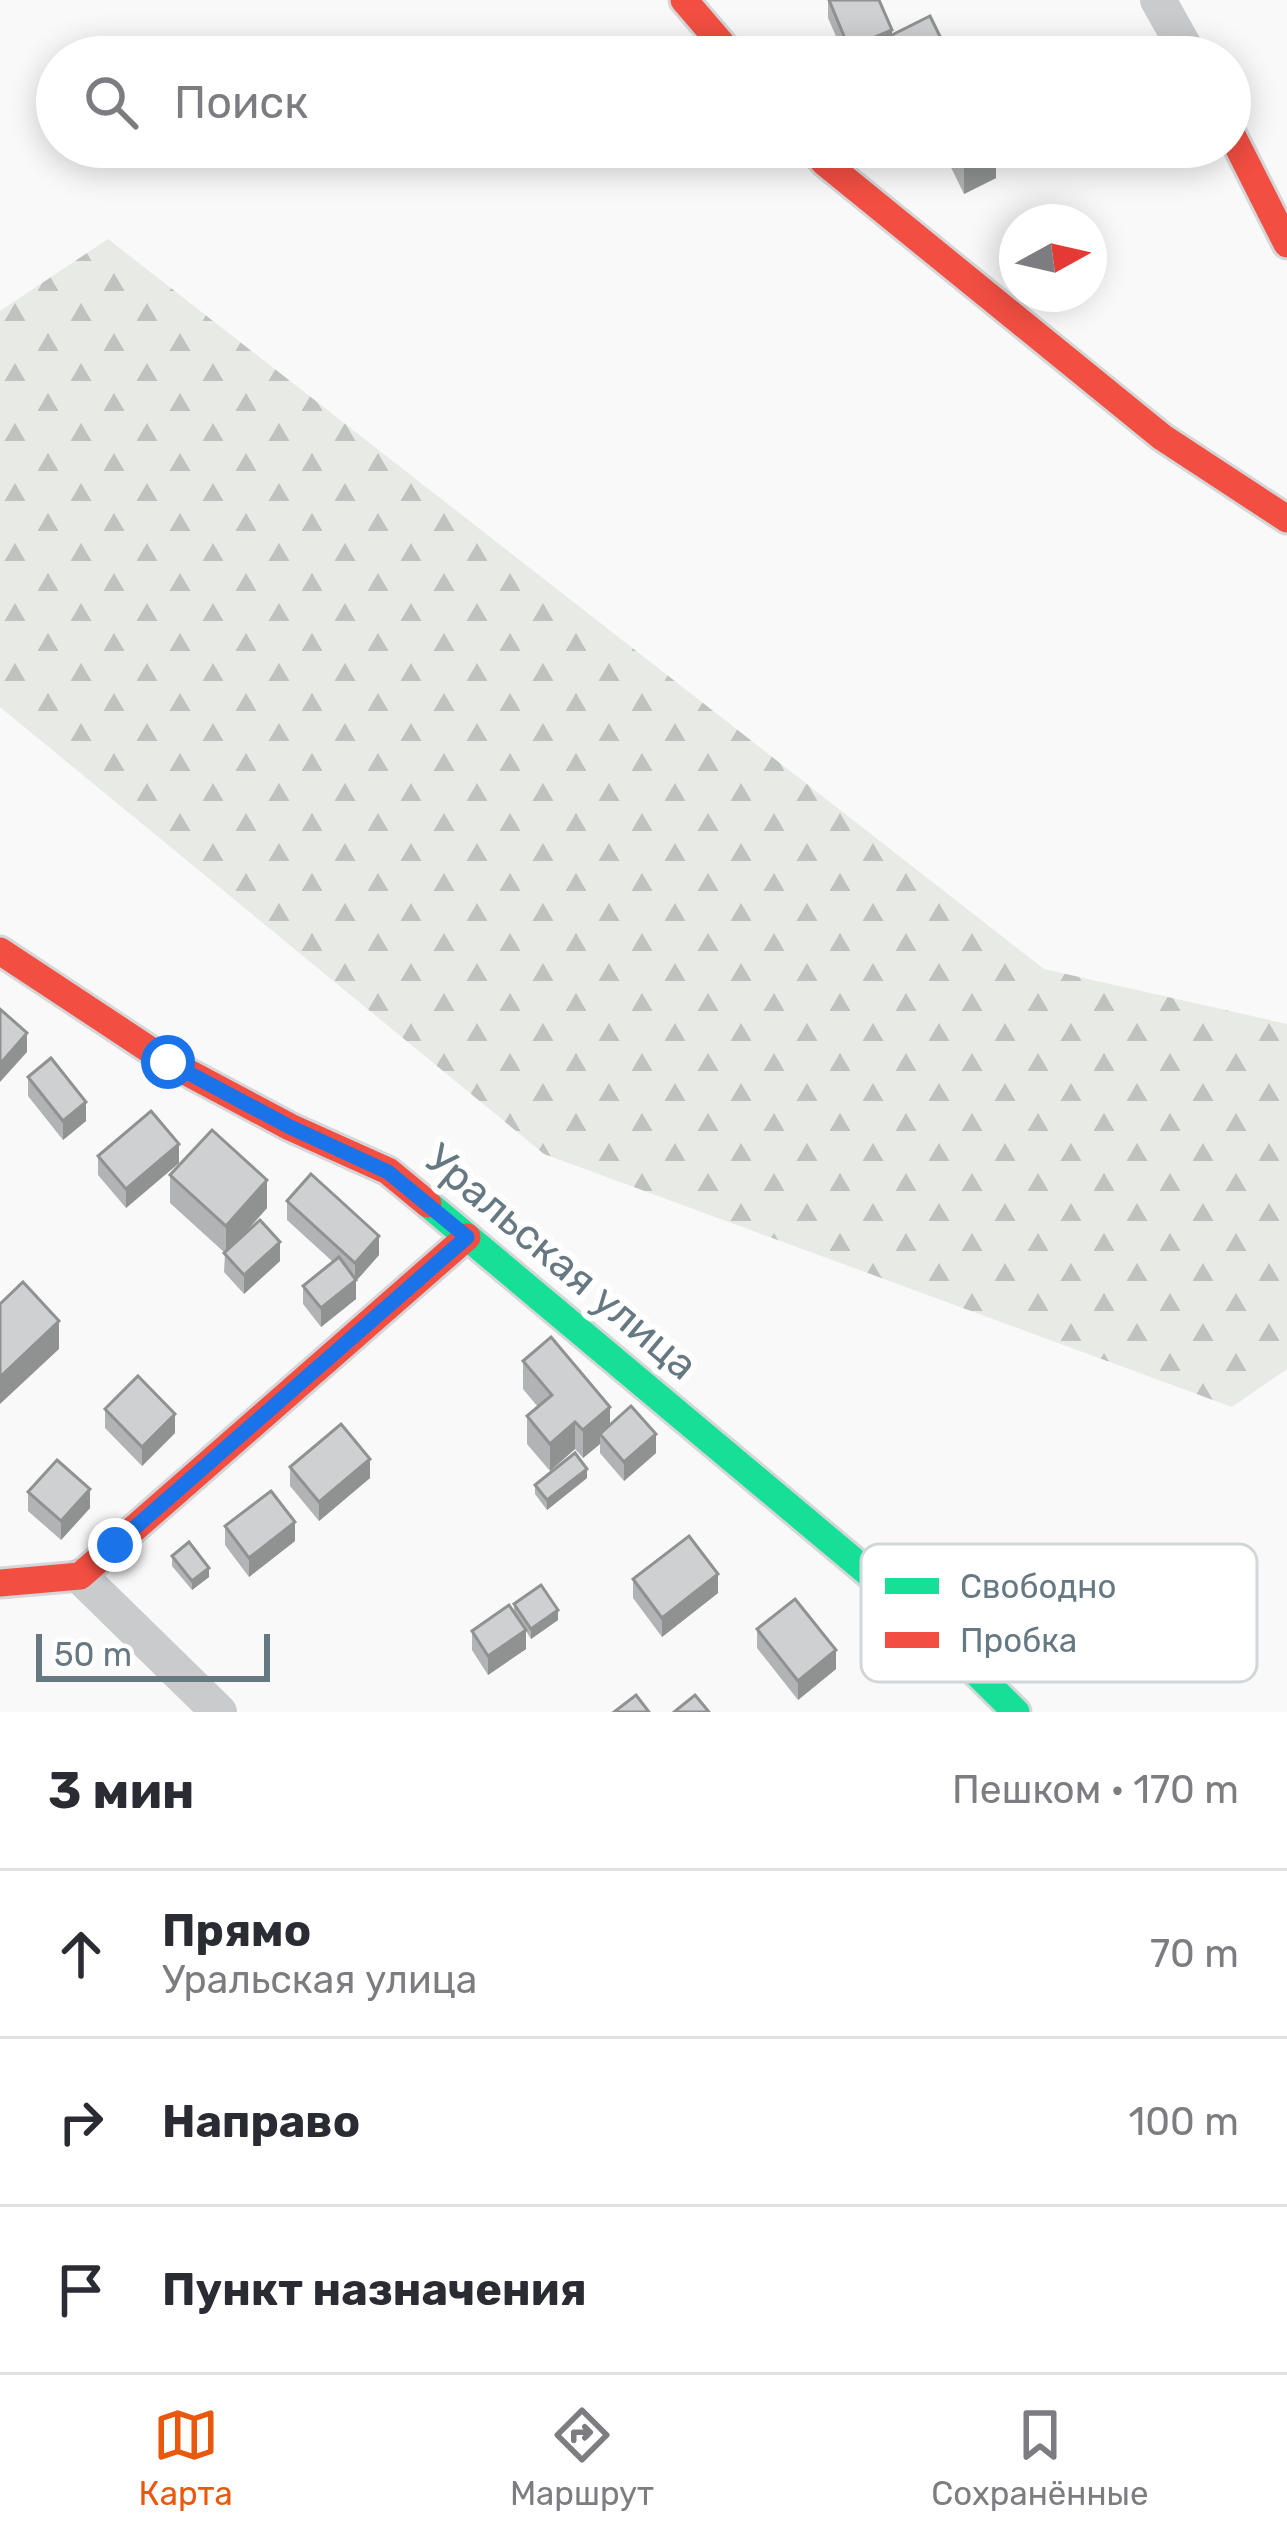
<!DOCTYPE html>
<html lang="ru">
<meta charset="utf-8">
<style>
:root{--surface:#fff;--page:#f7f7f7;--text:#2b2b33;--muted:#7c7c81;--line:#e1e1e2;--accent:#ea580c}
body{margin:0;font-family:Rubik,sans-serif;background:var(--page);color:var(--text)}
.compass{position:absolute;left:999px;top:204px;width:108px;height:108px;border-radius:50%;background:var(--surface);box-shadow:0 6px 30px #0003;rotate:82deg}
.scale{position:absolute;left:36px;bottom:30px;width:234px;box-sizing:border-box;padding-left:12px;border:6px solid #667881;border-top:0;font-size:33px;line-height:42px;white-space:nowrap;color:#667881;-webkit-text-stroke:9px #fff;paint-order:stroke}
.stop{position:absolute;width:36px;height:36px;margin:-27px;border:9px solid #1a73e8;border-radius:50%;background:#fff}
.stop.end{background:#1a73e8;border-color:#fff;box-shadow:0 3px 12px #0008}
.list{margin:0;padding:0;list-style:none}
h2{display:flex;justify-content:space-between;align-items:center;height:156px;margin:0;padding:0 48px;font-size:51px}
h2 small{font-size:39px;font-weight:400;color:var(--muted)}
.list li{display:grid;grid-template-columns:78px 1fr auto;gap:36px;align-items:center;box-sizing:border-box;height:168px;padding:0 48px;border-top:3px solid var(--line)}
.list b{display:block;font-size:45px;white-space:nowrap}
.list p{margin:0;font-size:39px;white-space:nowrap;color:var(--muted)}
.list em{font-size:39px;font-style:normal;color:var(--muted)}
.icon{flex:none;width:66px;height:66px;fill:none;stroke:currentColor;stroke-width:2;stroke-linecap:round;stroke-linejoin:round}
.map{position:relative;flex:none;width:1287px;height:1712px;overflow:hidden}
.search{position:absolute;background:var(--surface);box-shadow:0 6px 30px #0003;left:36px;right:36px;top:36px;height:132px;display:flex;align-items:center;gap:30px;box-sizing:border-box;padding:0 42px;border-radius:66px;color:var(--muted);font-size:45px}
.sheet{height:660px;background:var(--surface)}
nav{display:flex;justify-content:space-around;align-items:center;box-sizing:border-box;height:168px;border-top:3px solid var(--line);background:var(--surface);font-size:33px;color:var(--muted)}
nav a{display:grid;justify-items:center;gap:6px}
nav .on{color:var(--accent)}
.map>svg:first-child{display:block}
.forest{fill:url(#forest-firs)}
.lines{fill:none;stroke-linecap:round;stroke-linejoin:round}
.fast-casing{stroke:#d5d6d7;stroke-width:33}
.jam-casing{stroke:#d5d6d7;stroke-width:33}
.street{stroke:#cacbcc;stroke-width:36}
.fast{stroke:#16e098;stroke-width:27}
.jam{stroke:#f24e42;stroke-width:27}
.wall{fill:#b1b3b4}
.shaded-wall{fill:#909292}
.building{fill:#ced0d1;stroke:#909292;stroke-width:3}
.route{stroke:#1a73e8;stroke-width:15}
.labels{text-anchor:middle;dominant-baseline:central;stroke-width:12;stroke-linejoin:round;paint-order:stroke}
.street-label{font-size:42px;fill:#667881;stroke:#fff}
.key{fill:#fff;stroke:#d1d6d9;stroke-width:3}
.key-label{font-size:33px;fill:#667881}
</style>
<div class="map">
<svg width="1287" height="1712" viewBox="0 0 1287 1712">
<defs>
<pattern id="forest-firs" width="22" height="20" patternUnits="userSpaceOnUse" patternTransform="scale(3)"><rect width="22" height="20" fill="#e8eae6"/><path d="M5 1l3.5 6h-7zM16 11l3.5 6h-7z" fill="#c0c2c0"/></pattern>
</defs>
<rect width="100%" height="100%" fill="#f9f9f9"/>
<polygon class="forest" points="108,239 1044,969 1287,1024 1287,1369 1232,1407 544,1154 0,707 0,311"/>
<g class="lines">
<g class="fast-casing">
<polyline id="fast" points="428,1204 916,1613 1016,1712"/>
</g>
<g class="jam-casing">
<g id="jam">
<polyline points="684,0 733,57"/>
<polyline points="1230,131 1287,244"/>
<polyline points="811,147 824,162 1162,437 1287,519"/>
<polyline points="0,951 168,1062 290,1127 388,1171 428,1204"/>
<polyline points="0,1583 80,1576 467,1237"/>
</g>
</g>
<g class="street">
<polyline points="1158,0 1190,57"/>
<polyline points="80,1576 219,1712"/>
</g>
<use href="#fast" class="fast"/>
<use href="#jam" class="jam"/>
</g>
<g class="wall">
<polygon points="828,0 892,35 950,57 845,57 828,18"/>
<polygon points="941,147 995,147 996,178 964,194"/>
<polygon points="28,1077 86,1121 63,1140 28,1096"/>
<polygon points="98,1156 179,1163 126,1208 98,1175"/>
<polygon points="170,1175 267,1208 239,1240 280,1261 244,1294 224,1272 225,1253 170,1203"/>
<polygon points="287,1201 379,1255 356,1281 356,1299 321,1327 303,1304 303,1286 333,1262 287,1220"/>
<polygon points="523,1361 610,1424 656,1453 624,1481 600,1453 600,1444 583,1458 575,1449 550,1471 527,1444 527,1416 538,1407 523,1389"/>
<polygon points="105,1409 175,1433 142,1466 105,1428"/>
<polygon points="290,1467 370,1478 319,1521 290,1486"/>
<polygon points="587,1478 547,1510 535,1494 535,1485"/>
<polygon points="28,1492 90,1508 61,1540 28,1511"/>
<polygon points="225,1526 295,1541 249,1577 225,1545"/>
<polygon points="172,1556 209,1577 192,1590 172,1566"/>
<polygon points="633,1579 718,1593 662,1637 633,1598"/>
<polygon points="514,1604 558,1620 531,1639 526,1631 526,1649 488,1675 472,1650 472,1631 514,1613"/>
<polygon points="757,1629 836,1669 798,1700 757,1648"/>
</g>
<g class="shaded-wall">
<polygon points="892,30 892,49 860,51 860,57 849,57 849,48"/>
<polygon points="996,150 996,178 964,194 964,166"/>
<polygon points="27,1033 27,1052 0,1082 0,1064"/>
<polygon points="86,1102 86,1121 63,1140 63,1121"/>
<polygon points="179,1144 179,1163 126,1208 126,1189"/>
<polygon points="267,1180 267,1208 226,1254 226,1226"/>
<polygon points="379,1236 379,1255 356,1281 356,1299 321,1327 321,1308 355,1281 355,1263"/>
<polygon points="280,1242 280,1261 244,1294 244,1275"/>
<polygon points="59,1321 59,1349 0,1404 0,1377"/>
<polygon points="610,1407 610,1435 600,1434 600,1444 583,1458 583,1430"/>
<polygon points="175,1414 175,1433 142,1466 142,1447"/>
<polygon points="575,1422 575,1449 550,1471 550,1444"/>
<polygon points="656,1434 656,1453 624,1481 624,1462"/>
<polygon points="370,1459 370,1478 319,1521 319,1502"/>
<polygon points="587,1469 587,1478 547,1510 547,1500"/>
<polygon points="90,1489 90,1508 61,1540 61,1521"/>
<polygon points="295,1522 295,1541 249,1577 249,1558"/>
<polygon points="209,1568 209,1577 192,1590 192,1581"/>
<polygon points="718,1574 718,1593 662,1637 662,1618"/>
<polygon points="558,1610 558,1620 531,1639 531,1629"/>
<polygon points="526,1630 526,1649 488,1675 488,1656"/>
<polygon points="836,1650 836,1669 798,1700 798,1681"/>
</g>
<g class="building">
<polygon points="829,0 879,0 892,30 849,48"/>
<polygon points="930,16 950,57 862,57 860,51"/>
<polygon points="954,147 995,147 996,150 964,166"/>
<polygon points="0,1009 27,1033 0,1064"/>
<polygon points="51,1058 86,1102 63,1121 28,1077"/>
<polygon points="151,1111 179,1144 126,1189 98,1156"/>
<polygon points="212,1130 267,1180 226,1226 170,1175"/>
<polygon points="311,1174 379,1236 355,1263 287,1201"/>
<polygon points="260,1220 280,1242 244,1275 224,1253"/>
<polygon points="339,1257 356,1280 321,1308 303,1286"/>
<polygon points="23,1282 59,1321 0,1377 0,1304"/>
<polygon points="551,1337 610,1407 583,1430 575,1422 550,1444 527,1416 552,1395 523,1361"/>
<polygon points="138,1376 175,1414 142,1447 105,1409"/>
<polygon points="631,1406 656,1434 624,1462 600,1434"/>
<polygon points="341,1424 370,1459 319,1502 290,1467"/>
<polygon points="575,1453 587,1469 547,1500 535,1485"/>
<polygon points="57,1460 90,1489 61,1521 28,1492"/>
<polygon points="271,1491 295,1522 249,1558 225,1526"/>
<polygon points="689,1536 718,1574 662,1618 633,1579"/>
<polygon points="189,1542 209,1568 192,1581 172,1556"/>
<polygon points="541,1585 558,1610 531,1629 514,1604"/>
<polygon points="795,1599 836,1650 798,1681 757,1629"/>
<polygon points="509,1605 526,1630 488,1656 472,1631"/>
<polygon points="636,1695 649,1712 614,1712"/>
<polygon points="695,1695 709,1712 674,1712"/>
</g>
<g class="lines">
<polyline class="route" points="115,1545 467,1237 388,1172 290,1127 168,1062"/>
</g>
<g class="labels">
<g class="street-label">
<text transform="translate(561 1262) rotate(40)">Уральская улица</text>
</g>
</g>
<rect x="861" y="1544" width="396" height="138" rx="18" class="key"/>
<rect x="885" y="1578" width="54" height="16" fill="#16e098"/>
<rect x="885" y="1632" width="54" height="16" fill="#f24e42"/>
<g class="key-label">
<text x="960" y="1598">Свободно</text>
<text x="960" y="1652">Пробка</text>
</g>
</svg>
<svg class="compass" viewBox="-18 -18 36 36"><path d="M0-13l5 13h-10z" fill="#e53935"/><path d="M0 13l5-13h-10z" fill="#7c7c81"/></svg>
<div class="scale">50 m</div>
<div class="stop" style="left:168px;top:1062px"></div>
<div class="stop end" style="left:115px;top:1545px"></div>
<div class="search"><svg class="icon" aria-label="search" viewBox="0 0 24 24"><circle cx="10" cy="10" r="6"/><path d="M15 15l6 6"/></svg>Поиск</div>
</div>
<section class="sheet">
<h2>3 мин<small>Пешком · 170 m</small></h2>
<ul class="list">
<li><svg class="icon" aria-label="ahead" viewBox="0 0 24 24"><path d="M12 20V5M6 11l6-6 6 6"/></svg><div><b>Прямо</b><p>Уральская улица</p></div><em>70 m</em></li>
<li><svg class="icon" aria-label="right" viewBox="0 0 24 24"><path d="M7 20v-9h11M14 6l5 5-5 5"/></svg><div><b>Направо</b></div><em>100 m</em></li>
<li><svg class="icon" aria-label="arrive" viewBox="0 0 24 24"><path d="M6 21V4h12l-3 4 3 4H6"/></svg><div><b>Пункт назначения</b></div></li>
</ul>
</section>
<nav>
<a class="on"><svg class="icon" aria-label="map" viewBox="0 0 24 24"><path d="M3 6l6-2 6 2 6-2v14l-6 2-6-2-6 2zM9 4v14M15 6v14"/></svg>Карта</a>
<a><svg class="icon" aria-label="directions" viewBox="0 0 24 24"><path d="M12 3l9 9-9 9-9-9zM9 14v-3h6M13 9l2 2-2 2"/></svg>Маршрут</a>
<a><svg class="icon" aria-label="saved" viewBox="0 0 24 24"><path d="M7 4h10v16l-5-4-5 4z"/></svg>Сохранённые</a>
</nav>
